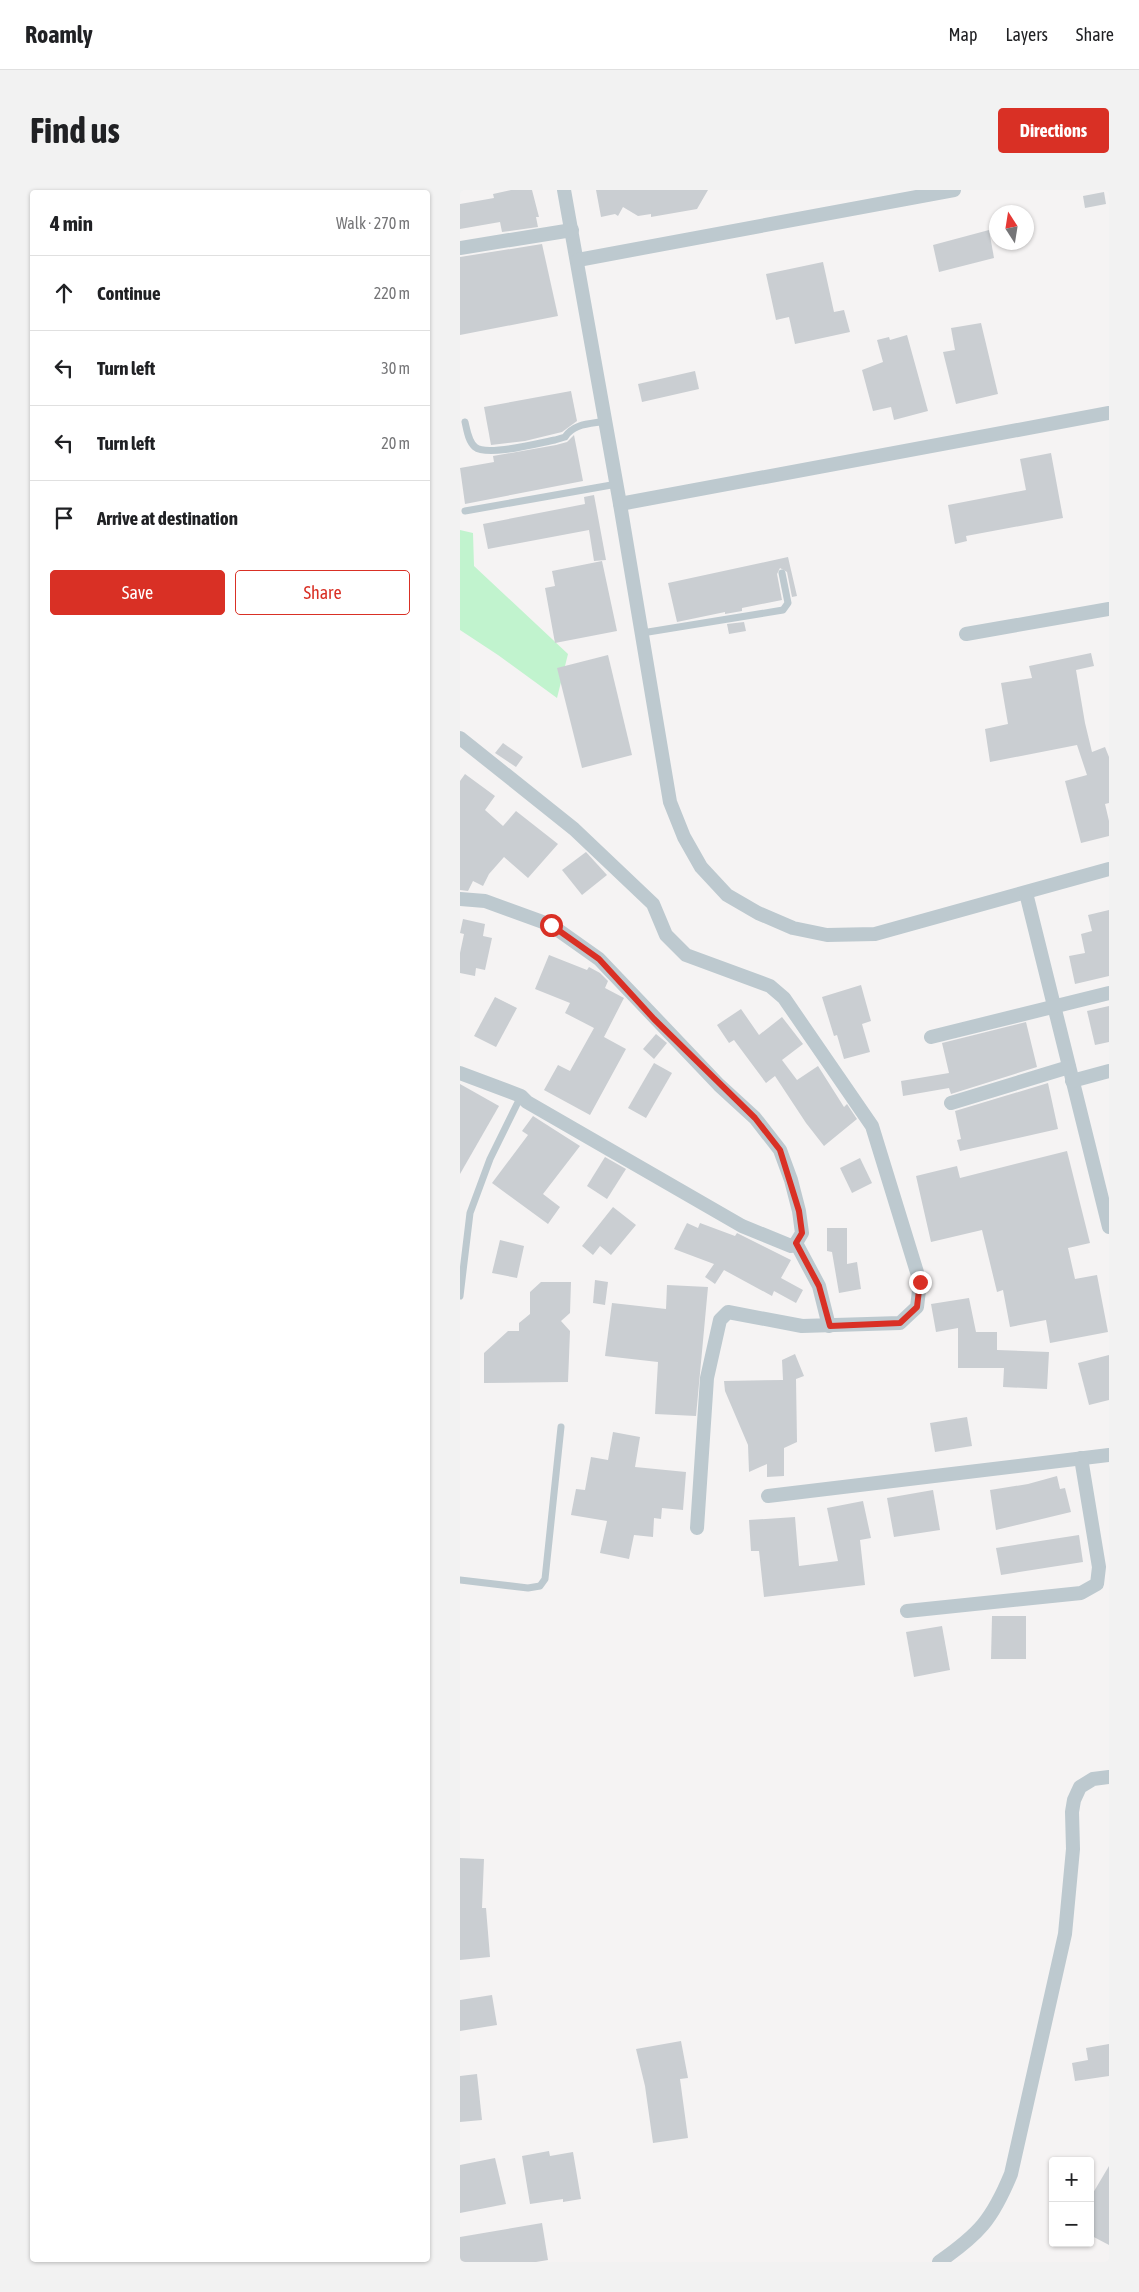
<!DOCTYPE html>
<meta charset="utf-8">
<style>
:root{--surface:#fff;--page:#f2f2f2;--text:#202124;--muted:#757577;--line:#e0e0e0;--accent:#d93025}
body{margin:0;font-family:"Asap Condensed",sans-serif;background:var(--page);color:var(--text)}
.controls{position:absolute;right:15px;bottom:15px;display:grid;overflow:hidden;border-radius:5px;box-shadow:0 1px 4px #0004}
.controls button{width:45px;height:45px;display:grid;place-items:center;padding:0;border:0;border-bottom:1px solid var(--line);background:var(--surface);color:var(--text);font:25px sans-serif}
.compass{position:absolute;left:529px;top:15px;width:45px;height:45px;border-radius:50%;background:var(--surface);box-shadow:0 1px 4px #0004;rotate:348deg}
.stop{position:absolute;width:15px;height:15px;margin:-11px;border:4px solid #d93025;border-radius:50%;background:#fff}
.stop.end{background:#d93025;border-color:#fff;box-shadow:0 1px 5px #0008}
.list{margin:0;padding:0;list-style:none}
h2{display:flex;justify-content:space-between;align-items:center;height:65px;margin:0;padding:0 20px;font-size:21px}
h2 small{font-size:16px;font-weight:400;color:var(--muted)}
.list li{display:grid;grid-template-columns:32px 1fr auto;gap:15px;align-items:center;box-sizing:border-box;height:75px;padding:0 20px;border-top:1px solid var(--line)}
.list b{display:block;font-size:19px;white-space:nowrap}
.list em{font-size:16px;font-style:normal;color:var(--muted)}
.actions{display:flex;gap:10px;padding:15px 20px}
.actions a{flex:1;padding:11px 0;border:1px solid var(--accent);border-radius:5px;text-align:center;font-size:18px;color:var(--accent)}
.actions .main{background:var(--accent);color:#fff}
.icon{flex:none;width:28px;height:28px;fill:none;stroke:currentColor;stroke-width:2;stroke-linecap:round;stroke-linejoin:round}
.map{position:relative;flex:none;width:649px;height:2072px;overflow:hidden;border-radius:5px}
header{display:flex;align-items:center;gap:30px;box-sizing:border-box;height:70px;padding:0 25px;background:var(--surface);border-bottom:1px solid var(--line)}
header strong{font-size:24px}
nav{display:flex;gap:28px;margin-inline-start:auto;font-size:18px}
.intro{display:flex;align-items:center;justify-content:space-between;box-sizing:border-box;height:120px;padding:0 30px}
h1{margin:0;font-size:35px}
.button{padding:12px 22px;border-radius:5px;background:var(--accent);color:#fff;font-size:18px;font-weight:700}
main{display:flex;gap:30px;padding:0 30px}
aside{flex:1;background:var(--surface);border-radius:5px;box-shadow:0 1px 4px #0004}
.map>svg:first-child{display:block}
.green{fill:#c1f3ce}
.building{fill:#caced2}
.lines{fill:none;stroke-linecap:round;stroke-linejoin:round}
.lane{stroke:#bdc9cf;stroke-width:7}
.street{stroke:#bdc9cf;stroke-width:14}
.route{stroke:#d93025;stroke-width:6}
</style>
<header>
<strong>Roamly</strong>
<nav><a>Map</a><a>Layers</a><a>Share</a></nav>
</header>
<div class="intro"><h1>Find us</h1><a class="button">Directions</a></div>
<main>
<aside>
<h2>4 min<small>Walk · 270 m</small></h2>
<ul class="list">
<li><svg class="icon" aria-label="ahead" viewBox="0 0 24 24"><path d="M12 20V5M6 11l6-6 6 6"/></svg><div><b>Continue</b></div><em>220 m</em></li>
<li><svg class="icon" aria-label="left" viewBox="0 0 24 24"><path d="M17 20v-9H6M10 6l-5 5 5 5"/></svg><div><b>Turn left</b></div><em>30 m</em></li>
<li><svg class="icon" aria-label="left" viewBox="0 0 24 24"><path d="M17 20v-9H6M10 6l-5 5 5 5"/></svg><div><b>Turn left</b></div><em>20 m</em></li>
<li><svg class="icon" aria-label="arrive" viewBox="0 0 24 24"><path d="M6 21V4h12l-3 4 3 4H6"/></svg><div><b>Arrive at destination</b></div></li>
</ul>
<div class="actions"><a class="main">Save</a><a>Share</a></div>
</aside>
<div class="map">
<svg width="649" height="2072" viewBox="0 0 649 2072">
<rect width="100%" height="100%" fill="#f5f3f3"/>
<polygon class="green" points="0,340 13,343 14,376 108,464 97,508 38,465 0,440"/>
<g class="building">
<polygon points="51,0 72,0 79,27 76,27 78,37 42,42 40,32 0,39 0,14 34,8 33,4"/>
<polygon points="136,0 248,0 237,19 191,27 191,24 178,26 163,17 158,26 155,24 141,27"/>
<polygon points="644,2 646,14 625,18 623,6"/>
<polygon points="529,40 534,68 479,82 473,55"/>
<polygon points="82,54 98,126 0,145 0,67"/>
<polygon points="363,72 374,122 384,120 390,142 335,154 329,127 316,130 306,84"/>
<polygon points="521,133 538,204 496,214 483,162 495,160 491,138"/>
<polygon points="447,145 468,221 434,230 431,217 413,221 402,180 423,172 417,150 429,147 430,150"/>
<polygon points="235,181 239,199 182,212 178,194"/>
<polygon points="111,201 117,231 102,242 65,251 31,255 24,217"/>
<polygon points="114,245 123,291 5,314 0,278 34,272 33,266 96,255 107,252"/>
<polygon points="591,263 603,328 506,346 507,351 495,354 488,315 566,300 560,269"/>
<polygon points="134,305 146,370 134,371 129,340 28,359 23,334 125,314 124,307"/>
<polygon points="328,367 337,406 332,407 327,382 320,378 317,384 322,410 282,418 282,421 265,424 265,422 217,432 208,393"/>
<polygon points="142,371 157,441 95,453 85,398 95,396 92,381"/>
<polygon points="284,432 286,441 269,444 267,434"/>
<polygon points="631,463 634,476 616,480 625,533 632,562 645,557 649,567 649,613 645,614 649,631 649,646 621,653 605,591 627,585 617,555 530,572 525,539 548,534 541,493 572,488 569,476"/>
<polygon points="148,465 172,565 122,578 97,478"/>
<polygon points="43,553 63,567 56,577 35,563"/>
<polygon points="5,584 35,606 25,620 43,636 56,621 98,654 68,688 44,667 29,684 23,696 13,691 8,701 0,700 0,591"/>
<polygon points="126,662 147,685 122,705 102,680"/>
<polygon points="649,720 649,786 615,794 609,766 625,763 621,744 632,741 628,725"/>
<polygon points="3,729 25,734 23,746 32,748 25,780 16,778 15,786 0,783 0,763 4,744 0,743"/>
<polygon points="89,765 127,780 129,777 140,783 148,791 145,798 164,808 144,847 166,859 130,925 84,900 98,875 110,881 134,838 105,823 110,813 75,799"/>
<polygon points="401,795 411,831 402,834 410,862 384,869 377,845 374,846 362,807"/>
<polygon points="35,807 57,818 36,857 14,846"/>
<polygon points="649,816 649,852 635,855 627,821"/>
<polygon points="281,819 299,845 322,827 343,854 322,870 337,890 358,876 384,917 387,914 397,929 364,956 346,933 315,886 306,893 274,850 269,853 257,835"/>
<polygon points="566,832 577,877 491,904 489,898 443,906 441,891 489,883 482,853"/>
<polygon points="196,844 207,853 194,869 183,859"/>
<polygon points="194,873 212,883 186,928 168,918"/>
<polygon points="588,893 598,939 500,961 497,950 501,949 495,921"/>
<polygon points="0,894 39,916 0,984"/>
<polygon points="73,926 120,956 83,1004 100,1017 88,1034 32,993 68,945 62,941"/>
<polygon points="607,961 630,1053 608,1058 615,1089 637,1085 648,1142 590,1153 586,1130 550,1137 543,1100 537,1102 522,1040 471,1052 456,986 497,976 500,988"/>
<polygon points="145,967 166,979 147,1009 127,996"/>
<polygon points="400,968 412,993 392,1003 380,978"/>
<polygon points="153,1017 176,1035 151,1065 140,1056 133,1065 122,1056"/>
<polygon points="227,1033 238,1038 240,1033 275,1046 277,1043 331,1070 321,1088 343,1100 336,1113 314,1101 312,1106 264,1080 255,1094 245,1087 254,1074 214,1059"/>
<polygon points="367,1038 387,1038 387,1074 397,1072 401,1099 379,1103 372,1062 367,1061"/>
<polygon points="40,1050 64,1056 57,1088 32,1083"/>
<polygon points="135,1090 148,1092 145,1115 133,1113"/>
<polygon points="81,1092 111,1092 110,1123 101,1131 110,1141 108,1192 24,1193 24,1163 48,1141 59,1141 59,1133 70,1124 70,1102"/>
<polygon points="207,1095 248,1097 236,1226 195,1224 198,1172 145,1166 152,1113 206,1119"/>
<polygon points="509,1108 516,1142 537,1142 537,1160 589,1162 587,1199 543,1197 544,1178 498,1178 498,1138 476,1142 471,1114"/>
<polygon points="335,1164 344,1186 336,1189 337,1252 324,1258 324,1286 307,1287 307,1274 289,1282 288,1255 265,1201 264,1191 323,1190 322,1170"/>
<polygon points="649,1165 649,1210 629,1215 618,1173"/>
<polygon points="507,1227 512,1256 475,1262 470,1233"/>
<polygon points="153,1242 180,1247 175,1277 226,1282 223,1320 202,1318 201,1329 194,1328 193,1347 174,1345 169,1369 140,1363 147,1331 111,1325 116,1299 125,1300 131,1267 148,1270"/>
<polygon points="597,1286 600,1299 605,1298 611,1322 536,1340 530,1300 568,1294"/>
<polygon points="473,1300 480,1340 434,1347 427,1308"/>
<polygon points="403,1311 411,1348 400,1350 405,1395 304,1407 299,1361 291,1361 289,1330 335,1327 339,1376 378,1371 367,1318"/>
<polygon points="619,1345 623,1372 541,1385 536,1358"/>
<polygon points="532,1426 566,1426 566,1469 531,1469"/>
<polygon points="482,1436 490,1480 454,1487 446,1442"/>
<polygon points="0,1668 24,1669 22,1718 26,1718 30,1767 0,1770"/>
<polygon points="32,1805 37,1835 0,1841 0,1810"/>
<polygon points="221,1851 228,1888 220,1889 228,1948 193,1953 185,1896 176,1859"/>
<polygon points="649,1854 649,1886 615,1891 612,1873 628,1870 626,1858"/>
<polygon points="17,1884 22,1930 0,1932 0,1886"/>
<polygon points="89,1961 90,1966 113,1962 121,2009 103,2012 103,2009 70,2014 62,1966"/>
<polygon points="35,1968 46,2014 0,2023 0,1975"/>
<polygon points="649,1976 649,2055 630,2045 630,2008"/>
<polygon points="82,2033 88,2070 76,2072 0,2072 0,2047"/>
</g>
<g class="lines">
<g class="lane">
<path d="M 5,232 C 7,240 8,251 15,257 C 27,267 79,253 95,250 L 105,247 C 114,233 131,234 146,231"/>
<polyline points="5,321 157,294"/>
<polyline points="182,443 323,420 328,413 322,383"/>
<polyline points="0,1106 10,1023 30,969 61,906"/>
<polyline points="0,1390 68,1398 80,1396 85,1389 101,1237"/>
</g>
<g class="street">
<polyline points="104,0 160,314 210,612 224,647 241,677 267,705 298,723 333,738 367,745 415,744 649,679"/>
<polyline points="0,58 112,40"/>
<polyline points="118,70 494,0"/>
<polyline points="160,314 649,223"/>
<polyline points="506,444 649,419"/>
<polyline points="0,548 114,639 193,714 206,745 226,765 310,796 324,808 412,936 460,1092 457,1117 440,1133 342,1136 268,1122 260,1130 247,1188 237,1338"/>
<polyline points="566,703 649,1037"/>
<polyline points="0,709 25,711 91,735 139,769 259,895 295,928 320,960 331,990 339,1021 342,1043 336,1053 331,1056 282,1036 67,912 61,906 0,883"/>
<polyline points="471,847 649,803"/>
<polyline points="612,891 649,881"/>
<polyline points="491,913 609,877"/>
<polyline points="336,1053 359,1096 369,1136"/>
<polyline points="308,1306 649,1265"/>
<polyline points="447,1421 621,1403 637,1394 639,1377 621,1268"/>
<path d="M 479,2072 C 519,2044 532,2030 551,1984 L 605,1744 L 613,1659 L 612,1622 L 614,1610 L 620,1597 L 633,1589 L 649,1587"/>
</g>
</g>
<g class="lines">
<polyline class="route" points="91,735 139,769 194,829 295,928 320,960 339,1021 342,1043 336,1053 359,1096 370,1136 440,1133 457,1117 460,1092"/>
</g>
</svg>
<div class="controls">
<button>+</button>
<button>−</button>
</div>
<svg class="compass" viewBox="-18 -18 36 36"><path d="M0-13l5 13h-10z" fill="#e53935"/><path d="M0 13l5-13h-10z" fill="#757577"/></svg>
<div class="stop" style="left:91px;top:735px"></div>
<div class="stop end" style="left:460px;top:1092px"></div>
</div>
</main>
